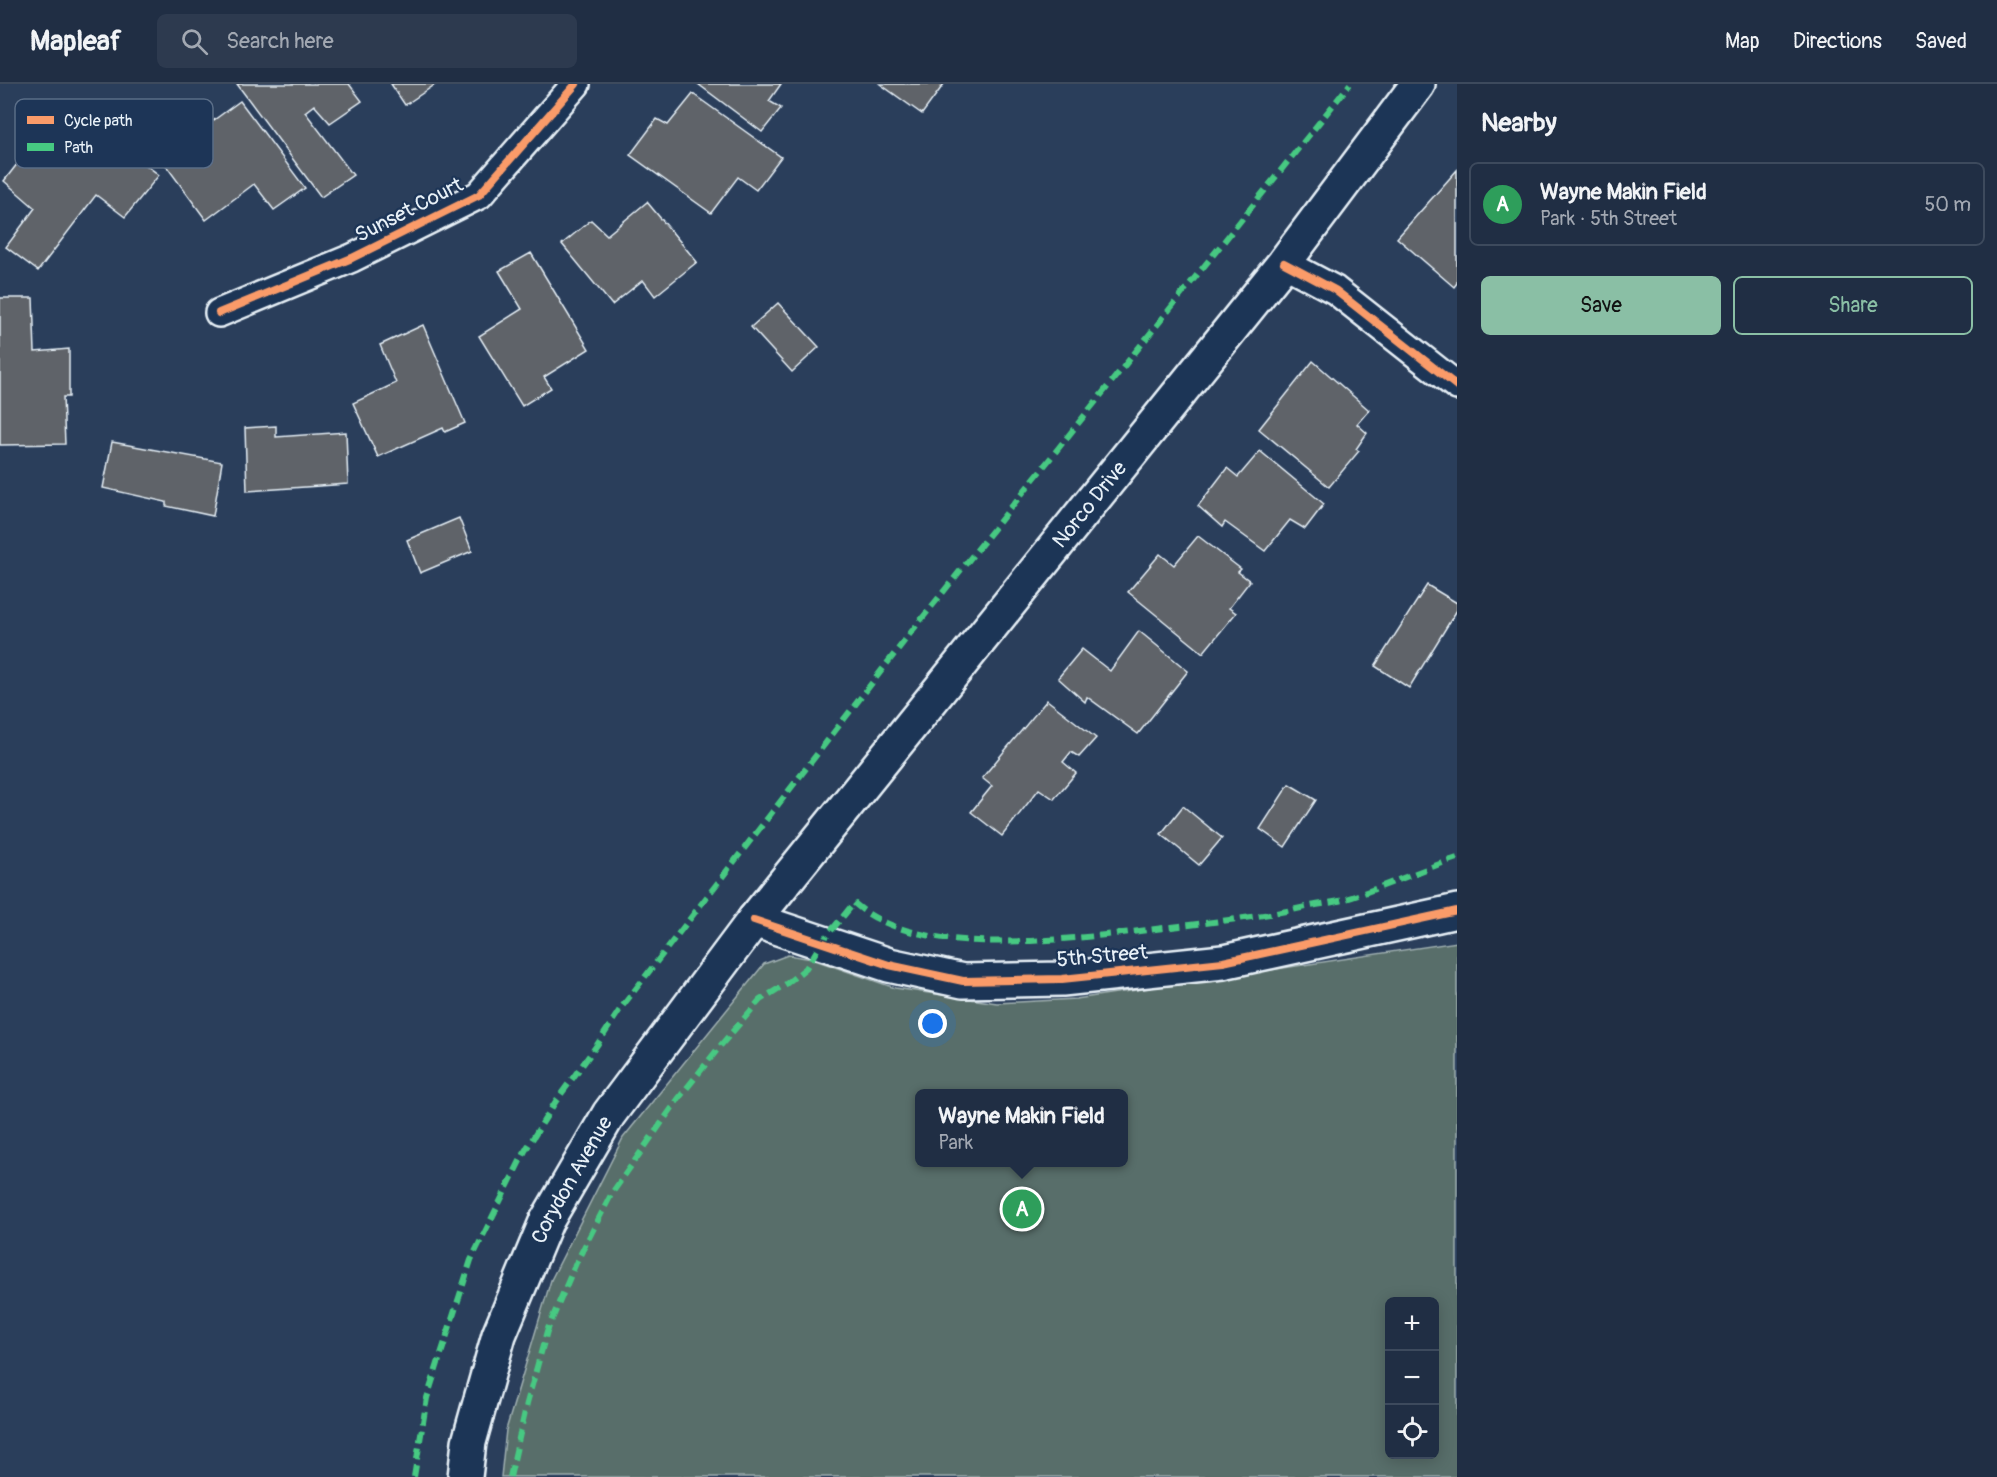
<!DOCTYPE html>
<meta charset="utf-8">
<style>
:root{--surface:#202e44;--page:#2d3a4f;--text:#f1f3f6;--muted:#a2a8b2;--line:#3d4a5d;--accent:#8abfa5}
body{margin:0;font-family:Pangolin,sans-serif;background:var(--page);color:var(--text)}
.controls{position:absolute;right:18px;bottom:18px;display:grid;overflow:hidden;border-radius:9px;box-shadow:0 3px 15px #0003}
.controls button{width:54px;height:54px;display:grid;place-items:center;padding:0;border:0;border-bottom:2px solid var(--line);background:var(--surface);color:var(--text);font:30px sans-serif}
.you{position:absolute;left:933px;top:940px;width:21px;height:21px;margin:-15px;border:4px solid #fff;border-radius:50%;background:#1a73e8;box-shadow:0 0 0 9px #1a73e833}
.badge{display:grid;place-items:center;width:39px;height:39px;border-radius:50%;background:var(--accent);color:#fff;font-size:20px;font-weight:700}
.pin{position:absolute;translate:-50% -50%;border:3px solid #fff;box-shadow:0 2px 6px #0006}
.popup{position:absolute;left:915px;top:1005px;width:213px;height:78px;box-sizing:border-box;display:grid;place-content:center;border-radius:9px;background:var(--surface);filter:drop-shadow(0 2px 4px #0005);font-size:20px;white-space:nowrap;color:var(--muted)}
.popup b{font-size:22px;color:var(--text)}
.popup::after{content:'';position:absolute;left:50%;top:100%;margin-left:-12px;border:12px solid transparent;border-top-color:var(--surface)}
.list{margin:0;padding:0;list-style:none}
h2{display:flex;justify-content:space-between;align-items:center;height:78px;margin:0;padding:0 24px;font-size:26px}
h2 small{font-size:20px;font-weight:400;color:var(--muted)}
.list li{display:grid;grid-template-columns:39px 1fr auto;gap:18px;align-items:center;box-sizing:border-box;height:84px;margin:0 12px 12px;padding:0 12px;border:2px solid var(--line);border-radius:9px}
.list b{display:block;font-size:22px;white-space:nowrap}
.list p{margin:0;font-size:20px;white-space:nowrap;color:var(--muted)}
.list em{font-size:20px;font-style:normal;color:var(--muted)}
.actions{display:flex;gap:12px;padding:18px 24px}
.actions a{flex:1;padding:14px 0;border:2px solid var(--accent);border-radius:9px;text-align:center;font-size:21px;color:var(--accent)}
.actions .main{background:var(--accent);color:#111}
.icon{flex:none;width:33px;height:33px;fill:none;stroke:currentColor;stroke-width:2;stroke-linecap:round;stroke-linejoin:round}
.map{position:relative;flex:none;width:1457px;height:1393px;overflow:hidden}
header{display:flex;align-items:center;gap:36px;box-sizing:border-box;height:84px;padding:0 30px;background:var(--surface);border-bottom:2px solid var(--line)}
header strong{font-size:28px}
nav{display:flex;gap:33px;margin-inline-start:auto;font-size:21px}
.search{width:420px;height:54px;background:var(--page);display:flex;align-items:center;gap:15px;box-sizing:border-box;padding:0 21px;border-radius:9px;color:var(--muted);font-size:22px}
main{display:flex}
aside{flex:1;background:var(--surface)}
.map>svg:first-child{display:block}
.green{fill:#596e6a;stroke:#a0b0b1;stroke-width:1.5;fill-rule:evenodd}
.building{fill:#5e6369;stroke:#e8f1f8;stroke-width:1.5}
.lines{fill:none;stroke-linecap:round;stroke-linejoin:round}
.minor-casing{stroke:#e8f1f8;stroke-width:32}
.tertiary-casing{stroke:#e8f1f8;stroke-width:38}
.secondary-casing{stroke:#e8f1f8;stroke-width:38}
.minor{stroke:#1d3557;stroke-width:27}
.tertiary{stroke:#1d3557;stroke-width:33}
.secondary{stroke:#1d3557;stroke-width:33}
.quiet{stroke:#46c982;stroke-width:6;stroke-dasharray:12 6;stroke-linecap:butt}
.cycleway-casing{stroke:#1d3557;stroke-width:11}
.cycleway{stroke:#fa9b69;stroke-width:8}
.labels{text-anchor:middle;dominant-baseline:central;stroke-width:4.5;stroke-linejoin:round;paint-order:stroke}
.street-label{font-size:21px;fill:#e8f1f8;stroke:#1d3557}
.key{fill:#1d3557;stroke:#5a6d87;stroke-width:1.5}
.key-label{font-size:16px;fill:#e8f1f8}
</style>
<header>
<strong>Mapleaf</strong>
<div class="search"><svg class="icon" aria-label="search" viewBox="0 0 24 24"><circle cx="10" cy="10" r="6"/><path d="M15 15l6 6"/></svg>Search here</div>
<nav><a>Map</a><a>Directions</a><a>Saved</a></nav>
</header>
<main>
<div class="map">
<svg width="1457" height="1393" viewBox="0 0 1457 1393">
<rect width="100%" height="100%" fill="#2a3e5b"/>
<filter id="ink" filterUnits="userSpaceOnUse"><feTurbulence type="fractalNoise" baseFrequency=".0167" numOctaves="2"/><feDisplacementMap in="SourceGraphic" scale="12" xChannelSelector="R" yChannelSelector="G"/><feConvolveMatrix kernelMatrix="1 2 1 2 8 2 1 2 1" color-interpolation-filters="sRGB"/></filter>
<g filter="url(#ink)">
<path class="green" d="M 1457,858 L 1457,1393 L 501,1393 L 506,1346 L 551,1196 L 623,1054 L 764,880 L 788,871 L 812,875 L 895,904 L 997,919 L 1076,915 ZM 920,1010 L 1124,1010 L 1124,1078 L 920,1078 ZM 1390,1218 L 1434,1218 L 1434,1370 L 1390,1370 Z"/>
<g class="building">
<polygon points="237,0 349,0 362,17 330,39 314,21 305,28 353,91 321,113"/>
<polygon points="391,0 436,0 405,21"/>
<polygon points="698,0 781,0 769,17 781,24 762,48"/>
<polygon points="880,0 944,0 922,30"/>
<polygon points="693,10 781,73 756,106 738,93 711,129 630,71 657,35 668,41"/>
<polygon points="240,17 305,104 274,126 254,100 206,136 148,57 175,39 188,55"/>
<polygon points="76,28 159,91 125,133 96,111 38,187 6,163 35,124 4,97 42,48 53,57"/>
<polygon points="1457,86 1457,199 1454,203 1397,154"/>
<polygon points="647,118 697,178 655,212 643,196 612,221 562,160 591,136 607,151"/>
<polygon points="531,169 589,265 544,293 551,304 522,322 479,252 522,225 499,187"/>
<polygon points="0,214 33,214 35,268 69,265 69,313 63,313 65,360 0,361"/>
<polygon points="778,219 819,263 792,288 751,243"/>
<polygon points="423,241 465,339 445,348 443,344 378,373 353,319 396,299 380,261"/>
<polygon points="1313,277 1369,326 1357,340 1367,349 1356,365 1359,367 1329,403 1259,345"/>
<polygon points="276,342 276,353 346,348 348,400 247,407 245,344"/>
<polygon points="112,358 222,378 213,432 166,422 166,418 103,404"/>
<polygon points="1260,367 1324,420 1305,445 1290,436 1265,467 1225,438 1222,443 1198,422 1227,384 1238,393"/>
<polygon points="459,434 472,467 420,489 407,456"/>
<polygon points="1198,452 1241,485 1238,488 1250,497 1229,524 1236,529 1203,569 1128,508 1160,470 1174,481"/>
<polygon points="1427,501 1457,519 1457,526 1409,604 1375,582"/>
<polygon points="1139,547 1188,587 1138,650 1087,613 1085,618 1058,594 1082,565 1110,587"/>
<polygon points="1047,616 1096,654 1079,673 1071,668 1063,678 1076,689 1054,715 1039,705 1002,752 971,728 992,702 982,694"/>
<polygon points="1289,700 1316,716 1285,763 1260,745"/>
<polygon points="1183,722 1222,754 1199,781 1161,750"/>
</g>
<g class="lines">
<g class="minor-casing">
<g id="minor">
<polyline points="1284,179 1335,206 1457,302"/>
<polyline points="219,229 352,174 479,111 576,0"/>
</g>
</g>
<g class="tertiary-casing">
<polyline id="tertiary" points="754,836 889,881 963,897 1062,895 1223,878 1457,827"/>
</g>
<g class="secondary-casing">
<g id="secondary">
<path id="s1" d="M 465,1393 L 469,1358 L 499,1251 L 546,1138 L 609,1030 L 754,836 L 1284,179 L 1418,0"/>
</g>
</g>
<use href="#minor" class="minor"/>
<use href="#tertiary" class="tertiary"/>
<use href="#secondary" class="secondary"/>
<g class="quiet">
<polyline points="414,1393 427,1314 471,1176 525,1067 556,1017 597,961 621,924 912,547 1350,0"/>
<path d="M 510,1393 L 527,1319 L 547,1247 L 576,1179 L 612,1109 L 679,1014 L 721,961 L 760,916 L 786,900 L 806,884 L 822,858 L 854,819 C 923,881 1093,852 1180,842 C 1223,837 1265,832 1306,823 C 1319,820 1333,819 1346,815 C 1384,803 1420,786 1457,774"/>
</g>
<g class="cycleway-casing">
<g id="cycleway">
<polyline points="1284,179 1335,206 1457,302"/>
<polyline points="219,229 352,174 479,111 576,0"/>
<polyline points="754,836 889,881 963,897 1062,895 1223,878 1457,827"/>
</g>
</g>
<use href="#cycleway" class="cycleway"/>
</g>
</g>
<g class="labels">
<g class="street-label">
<text transform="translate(409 126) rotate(-27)">Sunset Court</text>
<text stroke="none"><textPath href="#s1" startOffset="1170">Norco Drive</textPath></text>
<text transform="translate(1102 872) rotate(-5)">5th Street</text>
<text stroke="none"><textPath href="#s1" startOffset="318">Corydon Avenue</textPath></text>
</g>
</g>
<rect x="15" y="15" width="198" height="69" rx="9" class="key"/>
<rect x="27" y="32" width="27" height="8" fill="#fa9b69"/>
<rect x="27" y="59" width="27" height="8" fill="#46c982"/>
<g class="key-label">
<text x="64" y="42">Cycle path</text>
<text x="64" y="69">Path</text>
</g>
</svg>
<div class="controls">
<button>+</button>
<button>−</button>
<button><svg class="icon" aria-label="locate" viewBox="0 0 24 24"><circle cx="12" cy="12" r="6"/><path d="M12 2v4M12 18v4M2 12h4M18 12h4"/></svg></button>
</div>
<div class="you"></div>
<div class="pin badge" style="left:1022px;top:1125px;background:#2e9e5b">A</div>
<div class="popup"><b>Wayne Makin Field</b>Park</div>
</div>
<aside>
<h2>Nearby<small></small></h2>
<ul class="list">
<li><span class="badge" style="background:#2e9e5b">A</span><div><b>Wayne Makin Field</b><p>Park · 5th Street</p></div><em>50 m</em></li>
</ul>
<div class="actions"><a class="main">Save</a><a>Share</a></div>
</aside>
</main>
